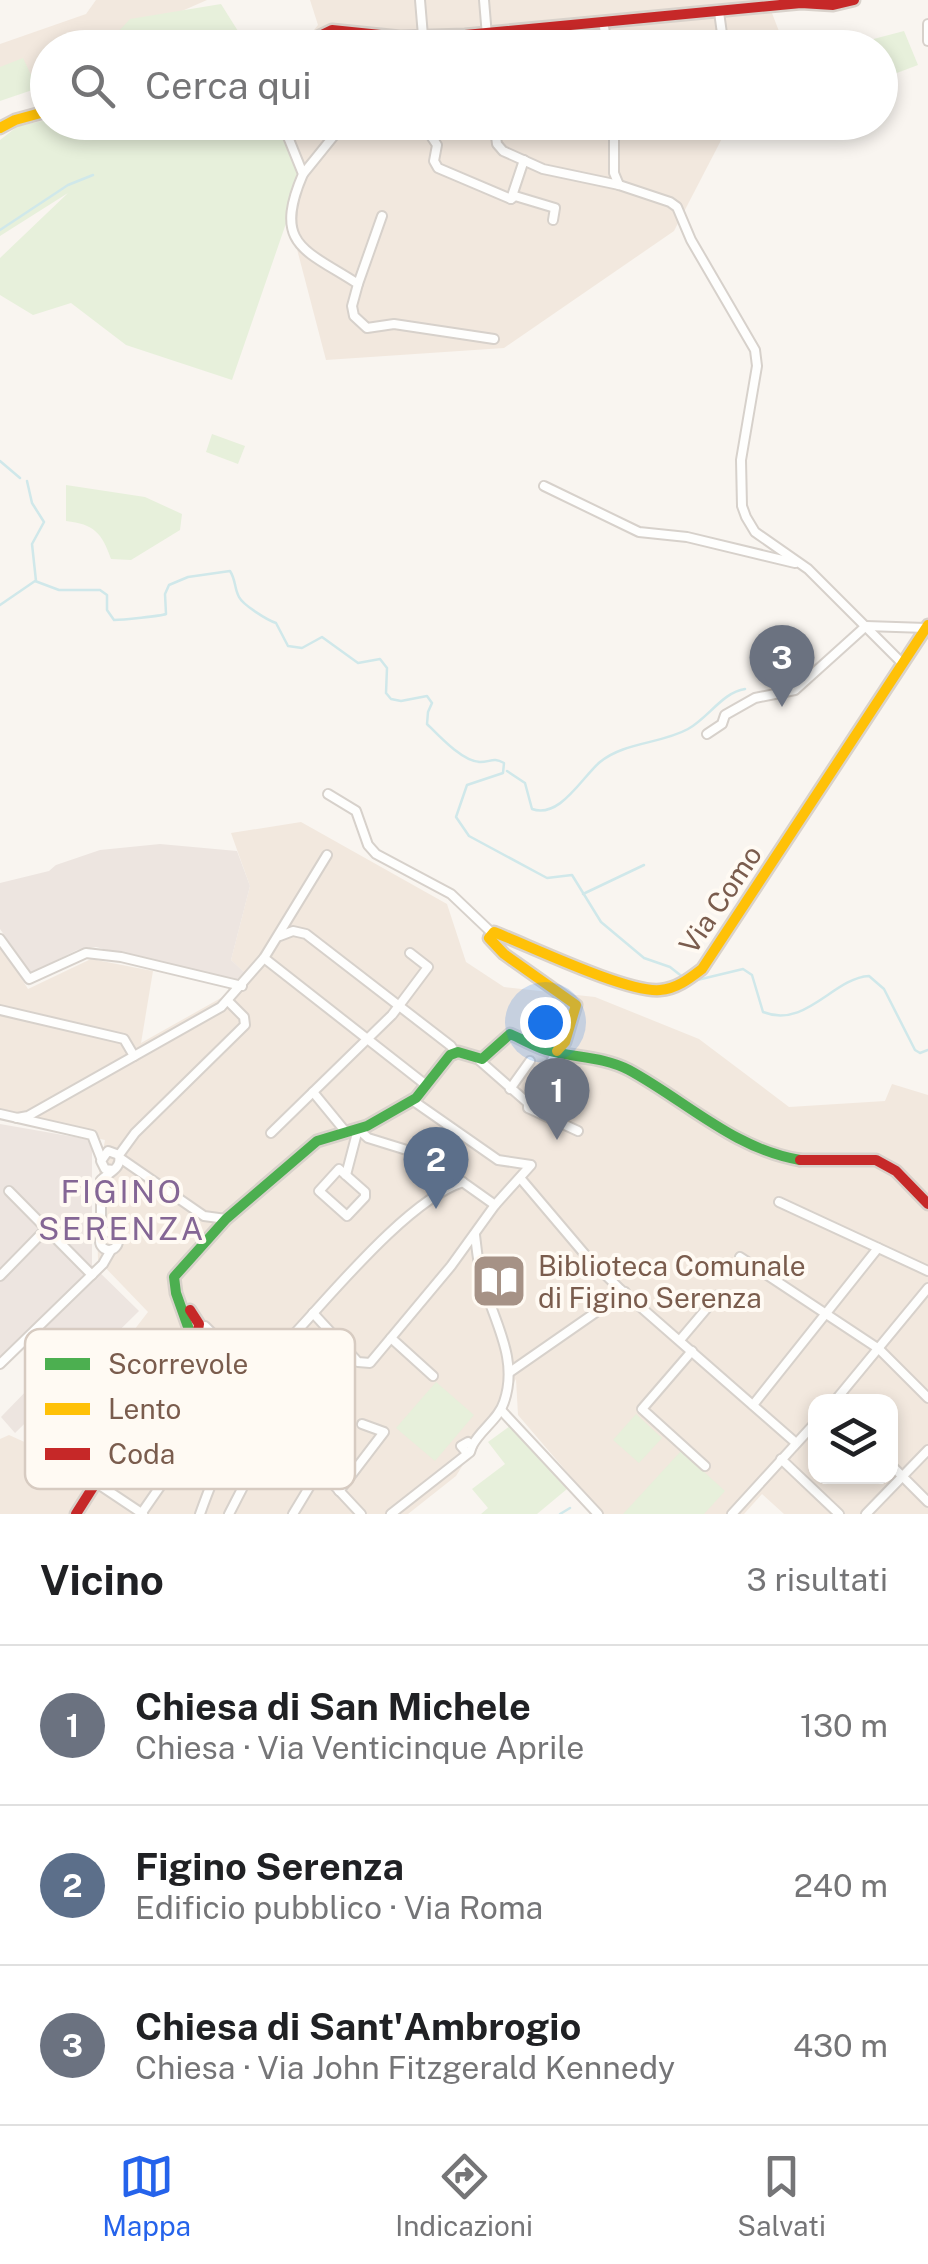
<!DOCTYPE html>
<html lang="it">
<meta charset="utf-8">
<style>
:root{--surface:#fff;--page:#f6f6f6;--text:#202124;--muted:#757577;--line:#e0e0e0;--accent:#2563eb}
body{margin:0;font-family:"Public Sans",sans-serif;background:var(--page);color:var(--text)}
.controls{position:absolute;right:30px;bottom:30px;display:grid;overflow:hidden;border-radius:20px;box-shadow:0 5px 15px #0003}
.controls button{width:90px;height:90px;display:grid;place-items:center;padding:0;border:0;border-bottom:2px solid var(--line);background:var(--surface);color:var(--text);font:50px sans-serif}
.you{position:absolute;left:545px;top:1022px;width:35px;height:35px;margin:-25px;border:8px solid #fff;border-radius:50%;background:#1a73e8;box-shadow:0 0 0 15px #1a73e833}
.badge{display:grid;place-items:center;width:65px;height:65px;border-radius:50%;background:var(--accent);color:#fff;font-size:32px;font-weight:700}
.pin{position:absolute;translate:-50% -82px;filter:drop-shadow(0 2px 5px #0008)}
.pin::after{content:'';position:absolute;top:52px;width:35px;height:30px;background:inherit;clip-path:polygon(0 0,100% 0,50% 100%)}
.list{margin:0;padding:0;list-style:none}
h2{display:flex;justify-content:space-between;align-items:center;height:130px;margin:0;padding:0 40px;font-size:42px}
h2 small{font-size:32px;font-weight:400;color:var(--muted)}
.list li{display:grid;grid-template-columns:65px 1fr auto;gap:30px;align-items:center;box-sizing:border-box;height:160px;padding:0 40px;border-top:2px solid var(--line)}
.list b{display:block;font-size:38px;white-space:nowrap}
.list p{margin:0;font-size:32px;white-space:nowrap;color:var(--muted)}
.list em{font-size:32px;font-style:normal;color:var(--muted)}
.icon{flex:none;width:55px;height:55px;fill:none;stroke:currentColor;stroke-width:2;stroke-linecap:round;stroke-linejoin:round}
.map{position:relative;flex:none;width:928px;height:1514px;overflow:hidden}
.search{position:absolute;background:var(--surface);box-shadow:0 5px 15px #0003;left:30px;right:30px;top:30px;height:110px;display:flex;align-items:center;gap:25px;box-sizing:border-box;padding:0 35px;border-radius:55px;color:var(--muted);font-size:38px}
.sheet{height:610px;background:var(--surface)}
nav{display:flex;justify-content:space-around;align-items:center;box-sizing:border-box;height:140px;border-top:2px solid var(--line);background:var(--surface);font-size:28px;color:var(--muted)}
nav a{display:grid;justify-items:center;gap:5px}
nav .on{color:var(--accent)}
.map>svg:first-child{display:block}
.residential{fill:#f2e8de;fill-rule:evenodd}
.industrial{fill:#ede5e0}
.green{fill:#e7f0db}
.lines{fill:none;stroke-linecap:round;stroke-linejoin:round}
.stream{stroke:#d0e8ea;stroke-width:2.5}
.street-casing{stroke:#d7d1cb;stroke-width:12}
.fast-casing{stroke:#d9d2cb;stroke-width:15}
.slow-casing{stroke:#d9d2cb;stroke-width:15}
.jam-casing{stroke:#d9d2cb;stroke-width:15}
.street{stroke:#fefefd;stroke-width:8}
.fast{stroke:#4caf50;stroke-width:10}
.slow{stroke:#ffc107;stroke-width:10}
.jam{stroke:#c62828;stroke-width:10}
.labels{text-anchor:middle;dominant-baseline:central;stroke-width:8;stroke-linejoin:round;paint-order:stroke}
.street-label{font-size:28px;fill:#7a5c4d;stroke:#fffaf3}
.poi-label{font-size:28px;fill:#7a5c4d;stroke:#fffaf3;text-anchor:start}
.quarter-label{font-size:32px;letter-spacing:2.5px;fill:#846695;stroke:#fffaf3}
.key{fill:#fffaf3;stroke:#d7cbc1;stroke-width:2.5}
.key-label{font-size:28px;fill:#7a5c4d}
</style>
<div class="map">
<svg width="928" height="1514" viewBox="0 0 928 1514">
<rect width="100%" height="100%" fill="#f9f5f0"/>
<g class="residential">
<polygon points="96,0 207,0 100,47 48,48 47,71 0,92 0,44 86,14"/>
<polygon points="310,0 767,0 785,47 299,48 318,25"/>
<polygon points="264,123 730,123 674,231 504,348 326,360"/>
<path d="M 301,822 L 447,904 L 466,962 L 504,987 L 595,997 L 699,1039 L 789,1107 L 885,1101 L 892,1084 L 928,1095 L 928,1514 L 784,1514 L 762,1494 L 744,1514 L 603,1514 L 518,1415 L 516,1379 L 456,1476 L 408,1514 L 0,1514 L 0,1439 L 9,1435 L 93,1473 L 107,1449 L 86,1431 L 90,1387 L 148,1312 L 98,1260 L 96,1190 L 105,1140 L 0,1117 L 0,944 L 28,989 L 91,959 L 153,971 L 141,1043 L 228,994 L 246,974 L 231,960 L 250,886 L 231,833 ZM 816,1402 L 890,1402 L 890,1476 L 816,1476 Z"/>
</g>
<g class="industrial">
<polygon points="160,844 237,851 250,886 231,960 246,974 237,984 96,947 77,950 31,973 0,929 0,883 49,871 56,865 100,850"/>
<polygon points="0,1124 92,1140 92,1265 139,1311 15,1433 1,1417 67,1349 38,1321 0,1368"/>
</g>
<g class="green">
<polygon points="221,4 248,47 68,47 81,37 105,46 130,19"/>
<polygon points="904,31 918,65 881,79 880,48 843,47"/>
<polygon points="23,58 32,77 47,64 47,85 0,101 0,67"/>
<polygon points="47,120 48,122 281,123 302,177 232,380 126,345 71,303 33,315 0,295 0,258 68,193 0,236 0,140 18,126"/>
<polygon points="212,434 245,446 238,464 206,452"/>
<path d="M 66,485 L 145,497 L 182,514 L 180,530 L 131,560 L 111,559 C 102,533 94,524 66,521 Z"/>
<polygon points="436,1382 474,1415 435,1461 396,1428"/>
<polygon points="636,1414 662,1438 639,1463 613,1440"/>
<polygon points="510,1426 567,1489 537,1514 481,1514 488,1508 472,1489 505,1464 488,1442"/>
<polygon points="681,1451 725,1491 704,1514 623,1514"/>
</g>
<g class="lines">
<g class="stream">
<polyline points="0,230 68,185 93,175"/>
<polyline points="0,461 20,478"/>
<polyline points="27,481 32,503 44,522 32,544 36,581"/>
<path d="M 0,605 L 35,581 L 59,590 L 100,590 L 107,595 L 107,610 L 114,620 C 122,620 161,616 166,614 L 165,594 L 169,585 L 188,577 L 230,571 C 236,580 234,588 239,597 C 243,605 267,620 276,623 L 288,646 L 302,648 L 322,637 L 358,663 L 380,659 L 387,668 L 386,693 L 391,699 L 401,701 L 427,696 L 432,703 L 428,712 L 427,724 C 439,736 463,762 480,762 C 491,762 493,757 504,763 L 503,773 L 467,785 L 456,817 L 469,836 L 547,878 L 572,875 L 601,922 L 644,958 L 670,967 L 684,978"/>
<path d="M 507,771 L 525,783 L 532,809 C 560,819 582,777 600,762 C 624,742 661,744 688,729 C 708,718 723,692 745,689"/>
<polyline points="583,894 644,865"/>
<path d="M 693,981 L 743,969 L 752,975 L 763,1012 C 806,1029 833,978 869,976 L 884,989 L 915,1050 L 920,1053 L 928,1050"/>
<polyline points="560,1514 570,1508"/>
</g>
<g class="street-casing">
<g id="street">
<polyline points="420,0 423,36"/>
<polyline points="484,0 488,48"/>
<polyline points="719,12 724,48"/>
<polyline points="603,22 608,48"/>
<polyline points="928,24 928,41"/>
<polyline points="400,37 401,48"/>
<path d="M 282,122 L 303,174 C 272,246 306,250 358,284 L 352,306 L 354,316 L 367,328 L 394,324 L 494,339"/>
<polyline points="421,122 433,129 494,127"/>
<polyline points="494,122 497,144 503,151 543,169 619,185 670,202 677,207 691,240 755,350 757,366 741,460 742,506 746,517 755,532 808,569 901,662"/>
<polyline points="614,122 614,173 619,185"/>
<polyline points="433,129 431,136 437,145 434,161 438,168 511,199 515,196 555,208 553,220"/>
<polyline points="303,174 345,122"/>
<polyline points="511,199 524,160"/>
<polyline points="358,284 382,216"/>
<polyline points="544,486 639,532 687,537 795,563"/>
<polyline points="707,734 722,724 725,715 755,698 795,690 866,626 926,628"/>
<polyline points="328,794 356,811 368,845 376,854 451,894 492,933"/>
<polyline points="280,936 293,931 306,934 451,1046 455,1052"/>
<polyline points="0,939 29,979 86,953 121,957 242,986"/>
<polyline points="264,958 426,1085"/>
<polyline points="0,1010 124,1039 134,1056"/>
<polyline points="479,1060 528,1103 528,1108 578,1131"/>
<polyline points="510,1089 530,1061"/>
<polyline points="313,1092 345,1131"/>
<polyline points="528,1103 557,1051"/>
<polyline points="0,1114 92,1135 101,1158"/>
<polyline points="17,1118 28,1116 221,1007 264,958 327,855"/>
<polyline points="271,1133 392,1015 428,967 410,953"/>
<polyline points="119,1155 135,1133 245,1025 244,1017 228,1001"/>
<polyline points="120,1158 204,1216 226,1219"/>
<polygon points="339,1169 365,1192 365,1197 347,1216 319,1191"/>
<polyline points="346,1175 358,1129 368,1138 426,1156 495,1205 531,1165 498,1160 412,1100"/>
<polyline points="521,1179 588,1258 620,1289 796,1443"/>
<polyline points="9,1191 92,1275"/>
<polyline points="779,1202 928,1271"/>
<circle cx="109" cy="1241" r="9"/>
<path d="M 101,1235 L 101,1180 C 110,1172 122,1168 119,1155 L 108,1151 L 101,1161 L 105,1169 L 113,1170"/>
<polyline points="740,1257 879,1349 928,1398"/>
<polyline points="0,1276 46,1229"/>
<polyline points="313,1313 358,1362 370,1363 451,1266 495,1205"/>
<polyline points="197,1326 205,1326 235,1356 248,1387 276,1423 361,1514"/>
<polyline points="198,1326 237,1366"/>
<polyline points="391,1338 433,1376"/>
<polyline points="680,1340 718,1295"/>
<polyline points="692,1351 642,1409 705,1466"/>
<polyline points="0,1364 103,1264 111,1250"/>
<polyline points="510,1372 625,1292"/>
<path d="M 245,1378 C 265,1370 281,1347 296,1332 C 336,1289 409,1200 463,1182"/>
<polyline points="834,1402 928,1288"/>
<polyline points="145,1405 218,1464"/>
<polyline points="753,1405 878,1248"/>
<polyline points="501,1410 598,1514"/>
<path d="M 472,1446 C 480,1430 499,1419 504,1402 C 519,1359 494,1322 483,1282 C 478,1267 477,1250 475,1235"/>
<polyline points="781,1459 839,1514"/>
<polyline points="890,1464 928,1502"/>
<polyline points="95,1482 143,1514"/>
<polyline points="339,1491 384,1432 362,1424"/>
<polyline points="141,1514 191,1442"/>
<path d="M 200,1514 C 215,1472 229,1436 262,1404"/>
<polyline points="229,1514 276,1423"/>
<polyline points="293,1514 319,1471"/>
<polyline points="391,1514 470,1452 472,1446 468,1442 461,1446 466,1452"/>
<polyline points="732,1514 816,1422"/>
<polyline points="866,1514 928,1450"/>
</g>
</g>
<g class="fast-casing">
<g id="fast">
<polyline points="316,40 335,43 351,35"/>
<path d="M 192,1338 L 176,1293 L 174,1277 L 226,1219 L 317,1141 L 367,1126 L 416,1098 L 450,1055 L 458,1052 L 482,1059 L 510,1034 C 522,1039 534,1046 546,1050 C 574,1058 602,1056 629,1070 C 686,1101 734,1149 800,1160"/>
</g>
</g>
<g class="slow-casing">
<g id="slow">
<polyline points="0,128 15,120 48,111"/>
<path d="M 557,1051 L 565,1042 L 576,1005 L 504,954 L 489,938 L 494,932 C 530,946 627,993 660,990 C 676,989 689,979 702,969 L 928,625"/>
</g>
</g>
<g class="jam-casing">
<g id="jam">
<polyline points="295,48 332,30 400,37 465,35 801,3 833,5 854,0"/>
<polyline points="800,1160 876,1160 896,1171 928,1204"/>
<polyline points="76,1514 145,1405 198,1330 199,1324 190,1310"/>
</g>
</g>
<use href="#street" class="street"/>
<use href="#fast" class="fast"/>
<use href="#slow" class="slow"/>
<use href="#jam" class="jam"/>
</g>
<defs>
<g id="library-square" transform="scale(2.875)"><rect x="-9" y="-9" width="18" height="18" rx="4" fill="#a69286" stroke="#fffaf3"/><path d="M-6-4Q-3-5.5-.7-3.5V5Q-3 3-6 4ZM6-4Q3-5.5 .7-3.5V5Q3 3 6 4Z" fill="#fff"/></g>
</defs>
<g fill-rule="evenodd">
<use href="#library-square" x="499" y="1281"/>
</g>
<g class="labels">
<g class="street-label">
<text transform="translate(720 899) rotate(-56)">Via Como</text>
</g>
<g class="poi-label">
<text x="538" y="1265">Biblioteca Comunale<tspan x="538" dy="32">di Figino Serenza</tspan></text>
</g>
<g class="quarter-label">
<text x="122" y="1191">FIGINO<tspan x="122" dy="37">SERENZA</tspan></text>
</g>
</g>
<rect x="25" y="1329" width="330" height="160" rx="15" class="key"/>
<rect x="45" y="1358" width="45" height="12" fill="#4caf50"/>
<rect x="45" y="1403" width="45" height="12" fill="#ffc107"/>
<rect x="45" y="1448" width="45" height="12" fill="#c62828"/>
<g class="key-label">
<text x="108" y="1374">Scorrevole</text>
<text x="108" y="1419">Lento</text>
<text x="108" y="1464">Coda</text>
</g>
</svg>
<div class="controls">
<button><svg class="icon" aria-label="layers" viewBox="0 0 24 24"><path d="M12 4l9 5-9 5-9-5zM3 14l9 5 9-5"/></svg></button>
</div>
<div class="you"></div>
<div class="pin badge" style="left:557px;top:1140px;background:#6b7280">1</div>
<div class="pin badge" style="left:436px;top:1209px;background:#5c6f8a">2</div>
<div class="pin badge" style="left:782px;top:707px;background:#6b7280">3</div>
<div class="search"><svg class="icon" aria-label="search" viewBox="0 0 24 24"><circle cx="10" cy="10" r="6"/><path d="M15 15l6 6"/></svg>Cerca qui</div>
</div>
<section class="sheet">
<h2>Vicino<small>3 risultati</small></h2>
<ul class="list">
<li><span class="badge" style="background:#6b7280">1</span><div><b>Chiesa di San Michele</b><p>Chiesa · Via Venticinque Aprile</p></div><em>130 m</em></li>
<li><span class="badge" style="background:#5c6f8a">2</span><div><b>Figino Serenza</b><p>Edificio pubblico · Via Roma</p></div><em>240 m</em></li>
<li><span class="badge" style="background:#6b7280">3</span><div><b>Chiesa di Sant'Ambrogio</b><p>Chiesa · Via John Fitzgerald Kennedy</p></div><em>430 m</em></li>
</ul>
</section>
<nav>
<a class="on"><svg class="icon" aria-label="map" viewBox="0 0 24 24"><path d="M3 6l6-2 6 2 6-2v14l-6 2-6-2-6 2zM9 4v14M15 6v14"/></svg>Mappa</a>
<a><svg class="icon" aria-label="directions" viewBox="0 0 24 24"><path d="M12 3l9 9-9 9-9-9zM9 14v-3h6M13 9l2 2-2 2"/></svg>Indicazioni</a>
<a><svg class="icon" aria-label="saved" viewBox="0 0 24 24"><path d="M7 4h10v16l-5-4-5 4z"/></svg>Salvati</a>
</nav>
